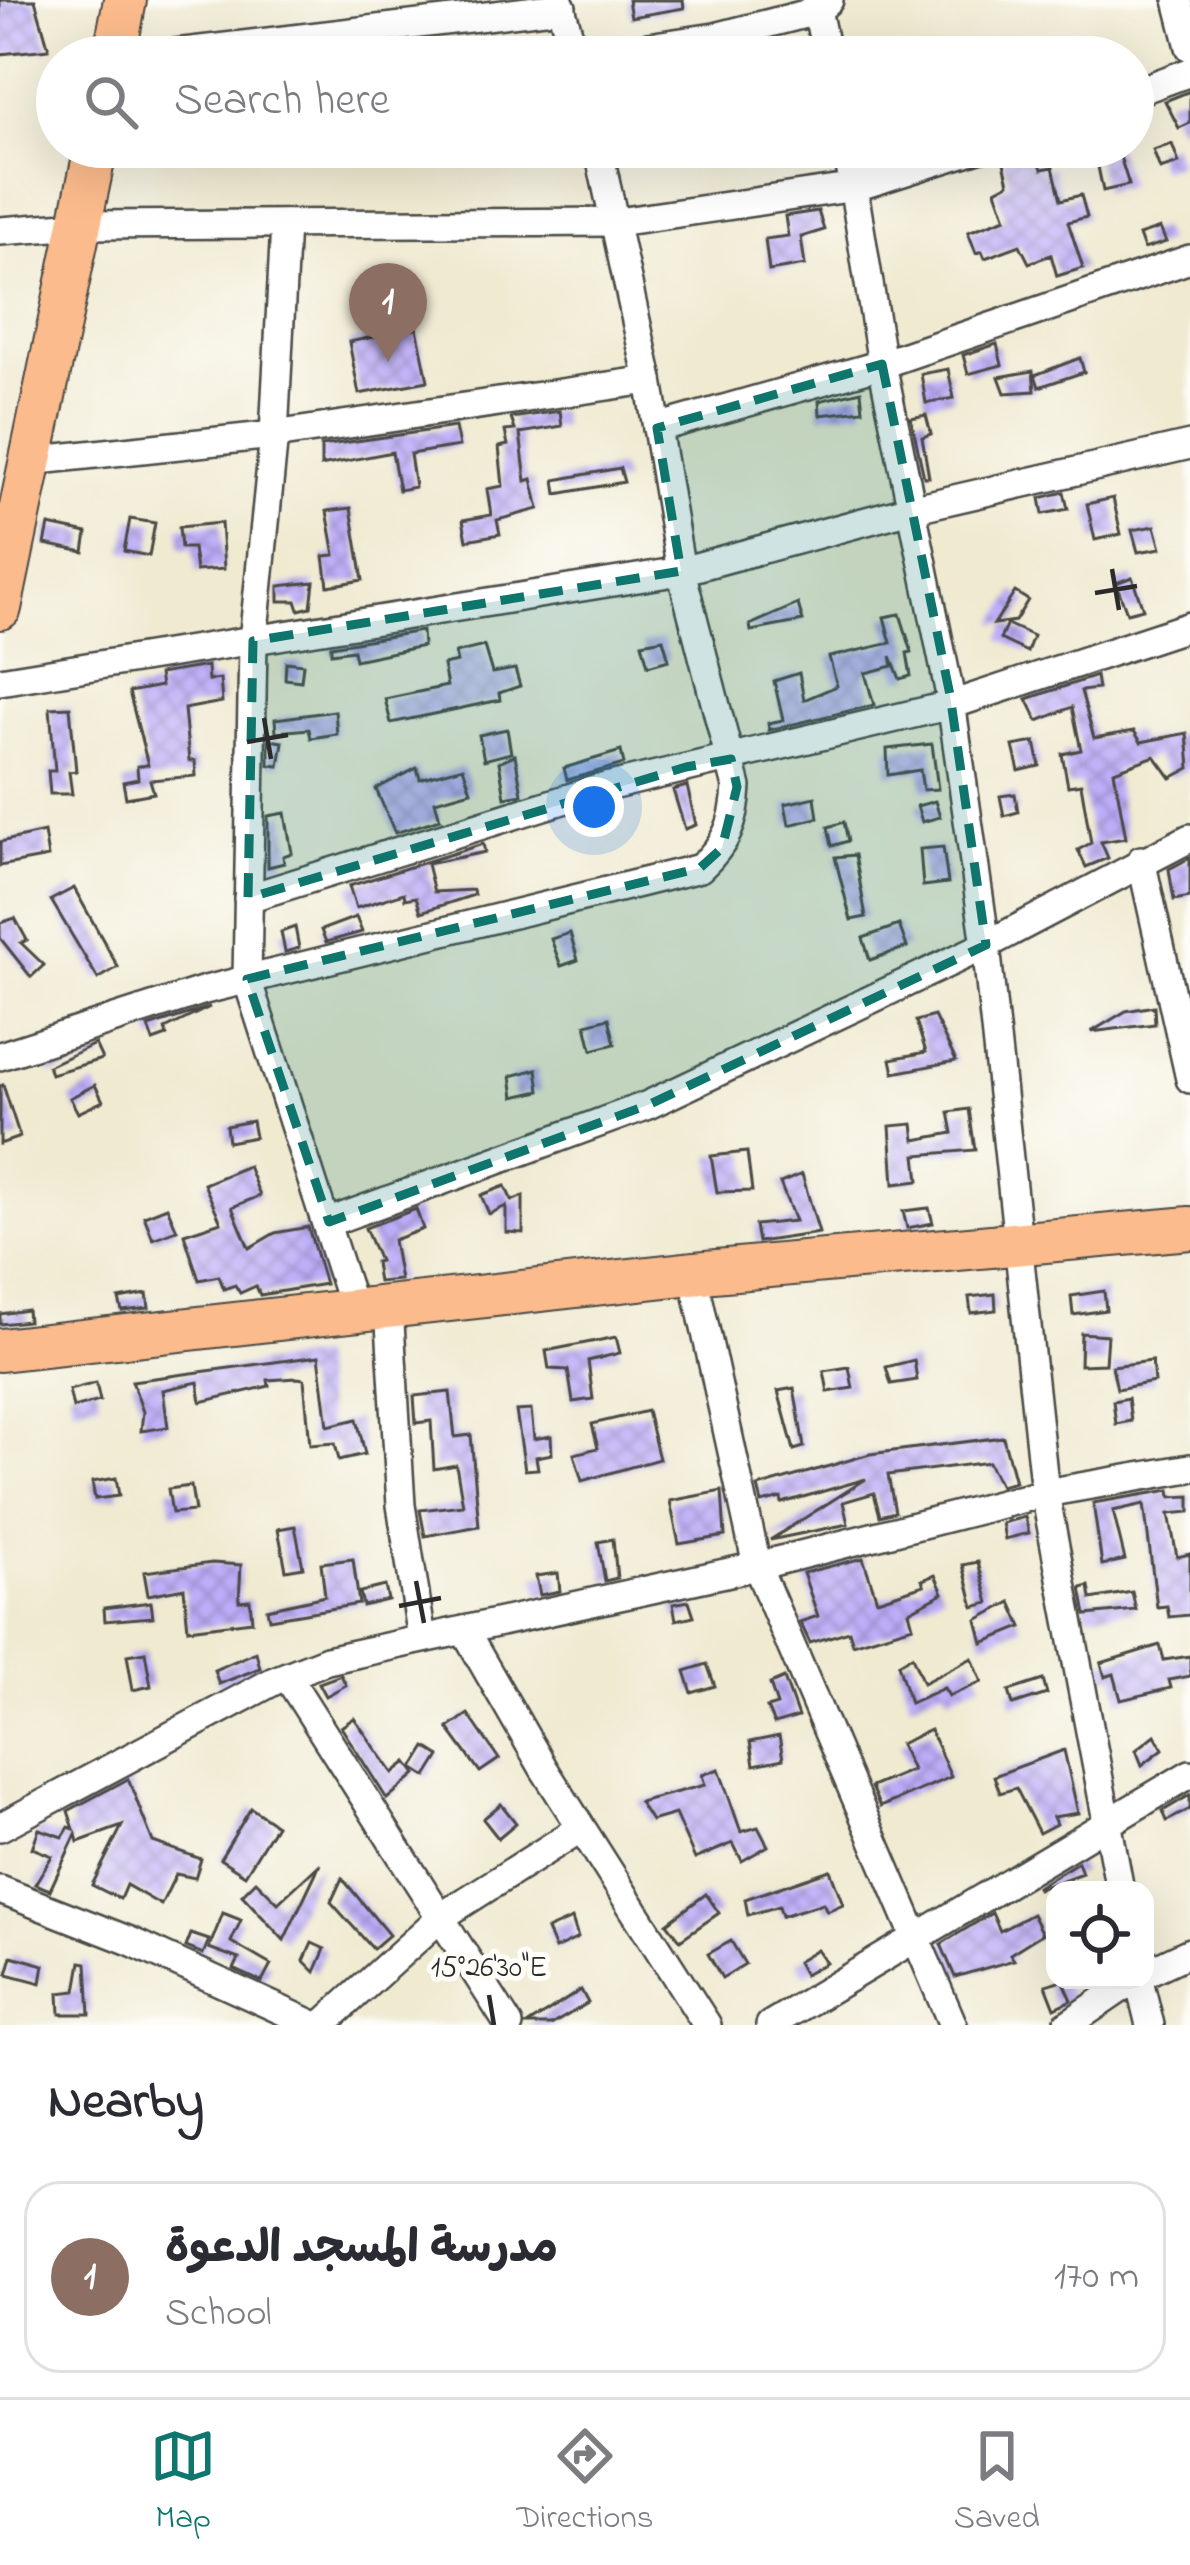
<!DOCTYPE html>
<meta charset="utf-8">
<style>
:root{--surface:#fff;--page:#f2f2f3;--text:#2b2b33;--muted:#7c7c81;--line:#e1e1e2;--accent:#0f766e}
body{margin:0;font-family:"Indie Flower","Playpen Sans Arabic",sans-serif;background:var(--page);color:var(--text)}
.controls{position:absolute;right:36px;bottom:36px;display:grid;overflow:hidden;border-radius:24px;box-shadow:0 12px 48px #0002}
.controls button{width:108px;height:108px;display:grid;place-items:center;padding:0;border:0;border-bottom:3px solid var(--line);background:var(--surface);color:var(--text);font:60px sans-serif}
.you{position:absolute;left:594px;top:807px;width:42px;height:42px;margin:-30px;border:9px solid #fff;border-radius:50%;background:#1a73e8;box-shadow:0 0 0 18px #1a73e833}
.badge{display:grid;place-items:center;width:78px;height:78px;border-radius:50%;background:var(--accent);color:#fff;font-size:39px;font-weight:700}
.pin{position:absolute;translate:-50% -99px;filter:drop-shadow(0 3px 6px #0008)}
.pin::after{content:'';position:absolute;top:63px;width:42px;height:36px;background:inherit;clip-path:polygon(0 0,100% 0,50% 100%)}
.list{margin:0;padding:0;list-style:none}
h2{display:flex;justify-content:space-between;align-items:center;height:156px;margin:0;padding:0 48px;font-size:51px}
h2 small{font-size:39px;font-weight:400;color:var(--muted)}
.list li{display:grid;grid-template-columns:78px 1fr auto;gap:36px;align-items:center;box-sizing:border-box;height:192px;margin:0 24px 24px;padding:0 24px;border:3px solid var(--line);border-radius:36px}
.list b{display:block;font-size:45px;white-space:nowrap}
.list p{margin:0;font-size:39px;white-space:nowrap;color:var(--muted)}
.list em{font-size:39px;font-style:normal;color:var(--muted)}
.icon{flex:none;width:66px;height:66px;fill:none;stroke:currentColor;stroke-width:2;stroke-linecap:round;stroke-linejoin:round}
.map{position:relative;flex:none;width:1190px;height:2025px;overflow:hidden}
.search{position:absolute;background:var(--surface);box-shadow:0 12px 48px #0002;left:36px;right:36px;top:36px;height:132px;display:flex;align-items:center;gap:30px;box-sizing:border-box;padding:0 42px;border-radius:66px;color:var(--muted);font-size:45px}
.sheet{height:372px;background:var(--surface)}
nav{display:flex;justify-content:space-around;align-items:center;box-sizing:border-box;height:168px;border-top:3px solid var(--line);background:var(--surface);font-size:33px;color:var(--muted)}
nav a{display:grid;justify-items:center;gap:6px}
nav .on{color:var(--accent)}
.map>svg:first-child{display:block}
.building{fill:url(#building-cross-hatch)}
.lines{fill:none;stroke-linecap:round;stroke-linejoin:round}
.minor-casing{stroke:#494844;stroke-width:32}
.highway-casing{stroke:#494844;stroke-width:46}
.minor{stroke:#fff;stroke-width:27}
.highway{stroke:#fbbb8c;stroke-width:42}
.marked{fill:#0f766e;fill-opacity:0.2;stroke:#0f766e;stroke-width:9;stroke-dasharray:24 15;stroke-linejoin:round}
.ticks{fill:none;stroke:#2b2b2b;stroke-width:4.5}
.ticks-label{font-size:30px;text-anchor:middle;fill:#2b2b2b;stroke:#fdfcf7;stroke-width:10;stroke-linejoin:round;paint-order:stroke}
</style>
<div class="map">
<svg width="1190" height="2025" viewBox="0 0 1190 2025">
<defs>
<pattern id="building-cross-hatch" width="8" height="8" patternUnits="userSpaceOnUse" patternTransform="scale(3)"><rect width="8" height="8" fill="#bdadf9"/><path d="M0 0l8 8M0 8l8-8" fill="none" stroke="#9a8dca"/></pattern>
</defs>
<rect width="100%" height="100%" fill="#fdfcf7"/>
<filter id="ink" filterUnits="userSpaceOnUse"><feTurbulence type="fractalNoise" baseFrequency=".00833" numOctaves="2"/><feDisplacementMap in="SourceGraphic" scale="24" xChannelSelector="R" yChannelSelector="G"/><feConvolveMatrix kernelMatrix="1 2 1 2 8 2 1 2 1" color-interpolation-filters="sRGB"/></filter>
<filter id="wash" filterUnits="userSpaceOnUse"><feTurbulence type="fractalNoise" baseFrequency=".004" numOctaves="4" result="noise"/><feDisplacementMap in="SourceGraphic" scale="48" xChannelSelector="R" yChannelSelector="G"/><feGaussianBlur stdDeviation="2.7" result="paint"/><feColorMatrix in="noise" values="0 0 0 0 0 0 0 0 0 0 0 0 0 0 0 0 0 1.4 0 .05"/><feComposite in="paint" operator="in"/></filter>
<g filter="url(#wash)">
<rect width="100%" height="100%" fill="#f0ead1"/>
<g id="blocks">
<g class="building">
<polygon points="0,0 35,0 49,49 0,54"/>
<polygon points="628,0 683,0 684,8 631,17"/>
<polygon points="552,41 556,57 514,57 513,53"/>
<polygon points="1190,91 1190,123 1179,128 1165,101"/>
<polygon points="1172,144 1179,163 1160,169 1153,150"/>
<polygon points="1000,147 1034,147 1042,169 1053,167 1061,200 1081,195 1087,217 1068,222 1083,268 1057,276 1051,255 1029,263 1020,245 985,258 982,251 976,253 968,232 1006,218 996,190 1009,183"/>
<polygon points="1094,147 1117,147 1129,185 1103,191"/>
<polygon points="818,211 824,230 801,237 805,265 769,271 765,239 788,236 785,216"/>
<polygon points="1160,228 1166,242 1144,249 1139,235"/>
<polygon points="417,328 428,381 359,394 349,342"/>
<polygon points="997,344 1002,365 968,374 963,355"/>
<polygon points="1080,358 1084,372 1039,387 1035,375"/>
<polygon points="948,369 954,398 926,403 921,374"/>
<polygon points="1033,371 1035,391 1005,393 999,377"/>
<polygon points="861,391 863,410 820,415 819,401"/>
<polygon points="560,411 562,426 520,433 526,481 532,479 539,509 497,520 500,534 467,540 463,520 491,515 487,489 503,486 499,447 508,445 505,431 515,430 511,418"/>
<polygon points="926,415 931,434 922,437 929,477 924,477 911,418"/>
<polygon points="455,427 459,446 410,454 415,487 399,490 392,452 321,466 321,446"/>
<polygon points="620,468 624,482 557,494 555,480"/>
<polygon points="1064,492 1068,509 1043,514 1040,498"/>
<polygon points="1113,498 1121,534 1095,540 1087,504"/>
<polygon points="351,508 363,580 328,586 324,556 335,555 327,511"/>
<polygon points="130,519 155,523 149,556 124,551"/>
<polygon points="221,523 224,569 196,571 193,548 181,548 179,527"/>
<polygon points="49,525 87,533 84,552 45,544"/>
<polygon points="1155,526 1161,548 1138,552 1132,530"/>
<polygon points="1132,577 1143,609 1127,613 1116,583"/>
<polygon points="314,582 311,607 299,610 296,601 279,601 279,586"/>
<polygon points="1015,592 1028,600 1015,621 994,624"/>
<polygon points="798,604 803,621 751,631 750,625"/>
<polygon points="900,614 912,652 907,653 911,676 900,679 891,656 893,666 865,673 874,705 769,730 768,723 783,720 774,681 799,673 804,700 837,686 829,657 891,643 884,617"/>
<polygon points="1007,624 1033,636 1027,652 1000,639"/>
<polygon points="422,631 423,646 355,660 353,650 331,653 331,646"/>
<polygon points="663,639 669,660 648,666 642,643"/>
<polygon points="484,646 492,673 515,669 520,686 499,693 500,700 391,723 385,699 447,686 443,665 457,662 455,653"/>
<polygon points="286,662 303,664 301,681 285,679"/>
<polygon points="207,666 208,681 220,679 222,702 184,709 189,761 195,761 196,776 150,780 154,793 126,798 123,782 138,779 137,766 148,765 129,692 161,686 159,674"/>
<polygon points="1096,676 1098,689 1081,691 1094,738 1134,731 1141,742 1187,733 1190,768 1171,778 1155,756 1114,771 1126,838 1101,842 1108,858 1086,867 1078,850 1091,843 1081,784 1068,786 1062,754 1081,750 1072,707 1038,721 1027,699"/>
<polygon points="70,707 76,771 69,772 72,794 50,794 48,771 55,771 50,708"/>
<polygon points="335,711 337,734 311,738 309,729 276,732 275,719"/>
<polygon points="507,729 511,753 484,760 479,735"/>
<polygon points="269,740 283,742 279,766 269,765"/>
<polygon points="1035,742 1040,766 1019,771 1013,746"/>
<polygon points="932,744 938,789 923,790 920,770 888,775 887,749"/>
<polygon points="621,751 624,764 567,780 564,768"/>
<polygon points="515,755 522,794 505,797 499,762"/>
<polygon points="463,767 471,791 435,801 440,819 395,833 376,789 417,768 420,779"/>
<polygon points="687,786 696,825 685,829 673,790"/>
<polygon points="1015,794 1018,812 1004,816 1000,796"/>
<polygon points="815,797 818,818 789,825 785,804"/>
<polygon points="935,801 940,817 922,822 917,806"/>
<polygon points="285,813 292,853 283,856 284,863 268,867 268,816"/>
<polygon points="844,822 848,841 832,846 828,827"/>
<polygon points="44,832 48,857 0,866 0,842"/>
<polygon points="483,844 485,852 427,864 434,892 473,890 474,895 421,912 416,897 405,899 404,893 356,908 349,886"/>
<polygon points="943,847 948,883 923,886 920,849"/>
<polygon points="855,855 866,917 851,920 835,857"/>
<polygon points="1190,858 1190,897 1174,900 1169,869"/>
<polygon points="74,888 118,967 98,979 51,900"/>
<polygon points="356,917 362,932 326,942 321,930"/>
<polygon points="15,918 27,940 21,943 44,965 31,977 0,938 0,923"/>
<polygon points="899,925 907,947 870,960 863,938"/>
<polygon points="295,927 299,948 285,952 281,932"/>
<polygon points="570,933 578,960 561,966 551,939"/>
<polygon points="1154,1006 1155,1024 1091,1032 1126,1011"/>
<polygon points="210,1007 165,1029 167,1036 153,1041 148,1027"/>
<polygon points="934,1016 956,1061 894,1073 891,1059 926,1052 916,1021"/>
<polygon points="609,1018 615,1044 592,1050 586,1024"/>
<polygon points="95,1044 102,1059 51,1074 48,1066"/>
<polygon points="537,1069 540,1091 514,1097 511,1076"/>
<polygon points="3,1085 20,1137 0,1144 0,1086"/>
<polygon points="95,1085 103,1101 78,1113 70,1098"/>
<polygon points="969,1109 975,1150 916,1155 919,1181 894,1184 890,1126 913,1124 915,1140 953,1133 949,1112"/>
<polygon points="252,1121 255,1137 228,1142 226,1126"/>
<polygon points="747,1152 752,1191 717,1192 711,1156"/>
<polygon points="248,1166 260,1196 232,1207 249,1248 275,1233 308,1227 325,1284 260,1295 256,1286 240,1293 235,1285 224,1289 219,1276 199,1280 184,1234 221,1222 204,1184"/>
<polygon points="802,1174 819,1233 758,1242 755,1225 795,1221 780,1183"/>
<polygon points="505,1186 512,1201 523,1196 523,1233 506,1232 506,1206 489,1214 481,1195"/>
<polygon points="167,1207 177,1230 153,1239 144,1216"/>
<polygon points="929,1208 933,1223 907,1228 903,1211"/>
<polygon points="416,1209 423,1229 393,1240 400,1280 378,1282 375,1262 379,1261 365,1228"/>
<polygon points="1104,1291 1106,1310 1073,1315 1071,1296"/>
<polygon points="147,1294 149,1308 122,1311 119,1299"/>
<polygon points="995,1294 996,1310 971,1313 969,1297"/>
<polygon points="27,1310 28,1321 0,1324 0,1314"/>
<polygon points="1081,1333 1107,1335 1105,1364 1080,1365"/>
<polygon points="616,1337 620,1353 588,1361 593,1399 573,1402 568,1370 549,1369 546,1351"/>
<polygon points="319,1356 328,1426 357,1419 365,1454 339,1460 335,1443 310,1445 304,1379 297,1378 268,1380 269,1386 201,1402 198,1382 163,1390 168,1427 141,1431 143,1412 132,1381"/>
<polygon points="914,1360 917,1380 891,1384 886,1367"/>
<polygon points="1152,1361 1154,1382 1117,1389 1112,1366"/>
<polygon points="849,1367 853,1388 828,1392 824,1371"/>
<polygon points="96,1383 100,1401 73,1408 69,1390"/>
<polygon points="794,1388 804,1447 794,1450 778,1391"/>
<polygon points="450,1392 455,1437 471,1435 479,1526 425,1536 420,1510 463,1505 456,1465 434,1469 431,1421 416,1423 414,1396"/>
<polygon points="1128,1398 1131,1421 1116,1424 1113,1401"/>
<polygon points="531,1410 534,1439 551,1436 552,1454 536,1457 538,1469 525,1470 516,1411"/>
<polygon points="647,1411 659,1459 582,1481 574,1454 598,1448 592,1424"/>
<polygon points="1003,1437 1015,1482 1000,1486 988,1462 888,1475 895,1512 880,1516 874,1493 843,1502 848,1524 770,1540 866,1479 782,1503 781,1498 762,1503 758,1487 870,1454"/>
<polygon points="116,1478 119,1496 95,1499 92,1482"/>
<polygon points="191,1486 195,1511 172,1513 168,1489"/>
<polygon points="1170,1490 1171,1497 1190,1496 1190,1512 1169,1514 1177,1557 1190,1554 1190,1615 1169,1617 1167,1606 1157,1607 1144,1504 1113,1511 1125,1560 1102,1565 1093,1503"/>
<polygon points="722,1491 725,1536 679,1544 670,1501"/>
<polygon points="1025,1517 1029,1533 1005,1539 1002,1523"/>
<polygon points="295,1526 303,1567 286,1570 278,1529"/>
<polygon points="613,1539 617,1578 605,1581 598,1542"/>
<polygon points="863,1558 877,1600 924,1585 922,1580 935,1575 943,1593 909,1611 913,1626 853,1644 849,1631 810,1643 800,1622 818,1616 803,1573"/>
<polygon points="353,1559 359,1604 269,1619 267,1609 325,1596 321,1563"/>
<polygon points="978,1562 989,1603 974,1607 963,1565"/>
<polygon points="212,1563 241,1565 239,1601 250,1600 252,1621 188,1629 184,1588 148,1595 144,1572"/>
<polygon points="558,1573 560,1591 540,1595 536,1576"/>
<polygon points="385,1586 388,1600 363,1606 360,1592"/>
<polygon points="1089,1586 1091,1599 1132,1592 1136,1610 1086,1615 1081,1588"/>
<polygon points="689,1601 694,1616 676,1620 673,1604"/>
<polygon points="151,1602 153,1617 105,1621 104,1608"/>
<polygon points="1011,1602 1022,1627 983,1643 977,1620"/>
<polygon points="1160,1645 1164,1660 1190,1656 1190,1676 1169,1680 1171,1688 1121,1700 1114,1674 1105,1677 1101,1663"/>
<polygon points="145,1652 151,1686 133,1690 127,1655"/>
<polygon points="256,1652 260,1668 219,1684 214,1670"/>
<polygon points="912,1656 923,1683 972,1658 982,1682 949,1696 944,1688 910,1703 898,1664"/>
<polygon points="707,1664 715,1686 692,1693 685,1671"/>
<polygon points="341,1675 346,1685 326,1696 319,1683"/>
<polygon points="784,1678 798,1717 774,1724 767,1708 777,1705 770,1684"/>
<polygon points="1043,1680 1047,1694 1013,1705 1009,1691"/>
<polygon points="468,1714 499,1759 480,1772 448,1728"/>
<polygon points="354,1718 393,1773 407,1762 416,1774 387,1799 341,1727"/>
<polygon points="930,1730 951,1777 880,1807 871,1787 912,1770 900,1744"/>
<polygon points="1155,1735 1163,1749 1142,1765 1136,1750"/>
<polygon points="779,1736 783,1759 754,1765 750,1742"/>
<polygon points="426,1747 440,1756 427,1777 413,1768"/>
<polygon points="1064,1750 1078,1813 1053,1817 1056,1824 1039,1833 1016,1788 1000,1793 994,1776"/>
<polygon points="719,1769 741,1832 758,1827 768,1846 742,1861 733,1843 695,1859 675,1814 651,1821 639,1802 705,1785 702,1775"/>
<polygon points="128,1779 153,1842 201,1859 195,1878 176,1874 161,1905 126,1885 120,1899 92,1885 122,1826 78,1842 76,1834 50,1890 35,1884 52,1856 32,1848 39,1829 63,1837 69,1827 74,1829 68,1811"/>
<polygon points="1190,1795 1190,1809 1167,1821 1163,1811"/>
<polygon points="501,1804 516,1823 498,1838 483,1819"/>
<polygon points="251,1808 276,1825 245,1875 220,1859"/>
<polygon points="1078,1862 1082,1873 1038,1889 1037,1887"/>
<polygon points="320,1864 284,1940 242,1895 256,1881 278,1903"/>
<polygon points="830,1870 843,1904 827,1911 823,1903 782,1916 779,1906 748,1915 745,1899"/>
<polygon points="342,1878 389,1935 373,1949 331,1902"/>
<polygon points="706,1894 719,1913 680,1940 667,1923"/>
<polygon points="223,1913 241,1920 231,1942 271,1965 262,1982 234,1969 239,1959 209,1948"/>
<polygon points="992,1913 1000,1931 1032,1914 1042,1934 1010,1954 1014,1960 955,1977 941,1944"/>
<polygon points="572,1919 578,1938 555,1949 547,1930"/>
<polygon points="191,1934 209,1940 203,1954 186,1947"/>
<polygon points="731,1941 745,1964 722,1978 708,1954"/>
<polygon points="312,1943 325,1949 315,1972 304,1961"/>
<polygon points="817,1950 826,1963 804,1975 797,1962"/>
<polygon points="12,1956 44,1965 41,1983 7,1974"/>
<polygon points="81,1962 87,1963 90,2014 60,2014 59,1993 76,1991"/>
<polygon points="1063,1980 1072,2000 1055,2008 1046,1985"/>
<polygon points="581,1990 588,2003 551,2025 527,2025"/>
</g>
</g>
</g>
<g filter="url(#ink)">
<use href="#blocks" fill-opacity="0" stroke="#494844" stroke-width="3"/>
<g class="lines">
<g class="minor-casing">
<g id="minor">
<polyline points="559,0 575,57"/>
<polyline points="815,0 827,57"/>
<polyline points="1178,0 1190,47"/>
<polyline points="141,57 562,7"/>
<polyline points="580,57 715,37 817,11 829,0"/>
<polyline points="1133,93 1190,72"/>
<polyline points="847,147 882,364 950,695 986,945 1045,1493 1120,1890"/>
<polyline points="285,224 274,435 253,641 247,979 354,1311"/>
<polyline points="0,231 80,225 617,222 856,187 982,147"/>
<polyline points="657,428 882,364 1190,259"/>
<polyline points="30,461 274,435 649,380"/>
<polyline points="0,681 681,571 911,509 1190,445"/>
<polyline points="1141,860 1190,1079"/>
<polyline points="248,898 598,789 951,705 1190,626"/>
<path d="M 0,1056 L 205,990 L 700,868 C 726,844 735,824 737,787 L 681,571 L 649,380 L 598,147"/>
<polyline points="329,1222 648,1105 986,945 1190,838"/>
<polyline points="693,1273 757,1566 953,2025"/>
<polyline points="389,1307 401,1505 422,1638"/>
<polyline points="464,1630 544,1769 707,2025"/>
<polyline points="287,1676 509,2025"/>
<polyline points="0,1827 274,1681 327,1660 757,1566 1045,1493 1190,1468"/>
<polyline points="0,1890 130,1941 314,2025"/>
<polyline points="1145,1973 1190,1952"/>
<polyline points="1139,1980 1150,2025"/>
<polyline points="322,2025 441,1917 581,1828"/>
<polyline points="770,2025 1190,1774"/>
<polyline points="1067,2025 1133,1980"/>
</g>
</g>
<g class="highway-casing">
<g id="highway">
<polyline points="114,57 125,0"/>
<polyline points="0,608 96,147"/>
<polyline points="0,1350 693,1273 1190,1228"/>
</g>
</g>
<use href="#minor" class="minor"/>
<use href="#highway" class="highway"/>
</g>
</g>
<path class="marked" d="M 882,364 L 950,695 L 986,945 L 648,1105 L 329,1222 L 247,979 L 700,868 L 722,848 L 737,787 L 731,759 L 686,767 L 248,898 L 253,641 L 681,571 L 657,428 Z"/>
<path class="ticks" d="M 1112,569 L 1119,610M 1095,593 L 1137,586M 264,718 L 271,759M 247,742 L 288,735M 416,1581 L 424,1623M 399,1606 L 441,1598M 489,1995 L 494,2025"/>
<g class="ticks-label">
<text x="489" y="1976">15°26'30"E</text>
</g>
</svg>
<div class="controls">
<button><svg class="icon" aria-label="locate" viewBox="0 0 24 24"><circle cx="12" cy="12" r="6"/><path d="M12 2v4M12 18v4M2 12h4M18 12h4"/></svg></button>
</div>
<div class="you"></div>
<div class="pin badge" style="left:388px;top:362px;background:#8d6e63">1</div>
<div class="search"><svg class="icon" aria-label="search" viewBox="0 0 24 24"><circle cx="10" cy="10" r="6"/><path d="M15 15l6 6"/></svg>Search here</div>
</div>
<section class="sheet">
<h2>Nearby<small></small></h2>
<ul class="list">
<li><span class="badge" style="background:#8d6e63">1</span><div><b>مدرسة المسجد الدعوة</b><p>School</p></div><em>170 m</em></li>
</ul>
</section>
<nav>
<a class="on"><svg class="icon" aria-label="map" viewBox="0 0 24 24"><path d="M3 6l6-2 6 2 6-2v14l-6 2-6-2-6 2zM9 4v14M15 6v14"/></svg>Map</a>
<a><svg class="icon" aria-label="directions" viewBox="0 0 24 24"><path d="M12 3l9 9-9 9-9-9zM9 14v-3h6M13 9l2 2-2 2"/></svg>Directions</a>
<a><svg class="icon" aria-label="saved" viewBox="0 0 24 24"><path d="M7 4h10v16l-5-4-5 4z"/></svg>Saved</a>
</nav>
